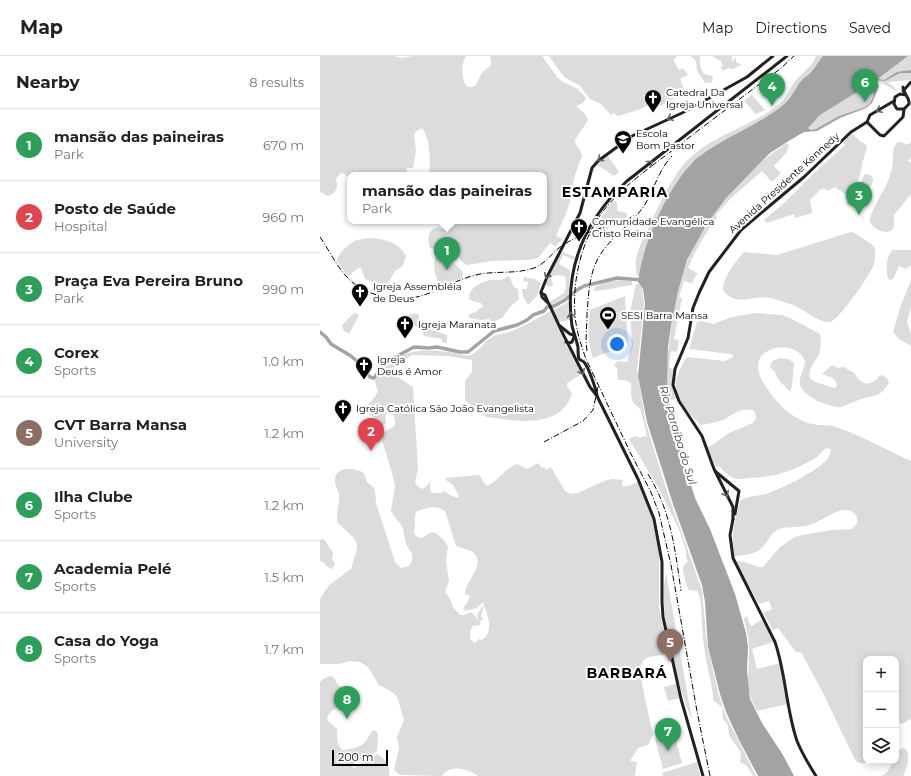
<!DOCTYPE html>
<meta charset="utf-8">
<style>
:root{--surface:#fff;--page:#f2f2f2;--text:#222;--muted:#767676;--line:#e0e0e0;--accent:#000}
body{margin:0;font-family:Montserrat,sans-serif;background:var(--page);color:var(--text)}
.controls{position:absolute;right:12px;bottom:12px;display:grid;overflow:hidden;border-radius:8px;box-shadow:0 2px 10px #0003}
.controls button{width:36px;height:36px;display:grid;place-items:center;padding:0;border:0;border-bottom:1px solid var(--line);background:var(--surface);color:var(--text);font:20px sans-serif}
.scale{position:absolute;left:12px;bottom:10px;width:56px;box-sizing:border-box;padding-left:4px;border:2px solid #000;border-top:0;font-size:11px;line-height:14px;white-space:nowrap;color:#000;-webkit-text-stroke:3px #fff;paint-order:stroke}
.you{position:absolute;left:297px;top:288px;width:14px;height:14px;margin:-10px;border:3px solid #fff;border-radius:50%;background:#1a73e8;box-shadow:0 0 0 6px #1a73e833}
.badge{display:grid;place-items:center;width:26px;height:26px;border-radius:50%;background:var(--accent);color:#fff;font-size:13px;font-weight:700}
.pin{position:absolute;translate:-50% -33px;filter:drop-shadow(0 1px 2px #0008)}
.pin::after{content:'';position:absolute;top:21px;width:14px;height:12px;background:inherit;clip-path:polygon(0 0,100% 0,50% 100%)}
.popup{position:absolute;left:27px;top:116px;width:200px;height:52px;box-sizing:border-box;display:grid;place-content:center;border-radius:8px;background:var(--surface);filter:drop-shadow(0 1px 3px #0005);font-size:13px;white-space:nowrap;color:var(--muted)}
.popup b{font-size:15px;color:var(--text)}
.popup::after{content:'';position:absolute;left:50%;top:100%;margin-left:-8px;border:8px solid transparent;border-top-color:var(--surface)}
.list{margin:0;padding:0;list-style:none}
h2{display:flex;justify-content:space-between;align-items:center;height:52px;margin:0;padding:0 16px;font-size:17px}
h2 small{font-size:13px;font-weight:400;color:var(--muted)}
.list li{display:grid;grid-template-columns:26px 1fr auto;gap:12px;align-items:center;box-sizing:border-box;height:72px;padding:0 16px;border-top:1px solid var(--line)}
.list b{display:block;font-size:15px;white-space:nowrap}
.list p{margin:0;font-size:13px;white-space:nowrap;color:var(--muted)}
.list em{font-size:13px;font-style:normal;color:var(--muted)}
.icon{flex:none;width:22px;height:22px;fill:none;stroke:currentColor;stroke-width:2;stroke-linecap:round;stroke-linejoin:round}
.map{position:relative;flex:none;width:591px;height:720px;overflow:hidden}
header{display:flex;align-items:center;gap:24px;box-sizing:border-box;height:56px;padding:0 20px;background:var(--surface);border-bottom:1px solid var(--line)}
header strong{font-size:19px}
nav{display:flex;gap:22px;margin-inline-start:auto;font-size:14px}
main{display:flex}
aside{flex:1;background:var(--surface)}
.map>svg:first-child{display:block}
.green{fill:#dcdcdc;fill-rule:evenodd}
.water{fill:#a3a3a3;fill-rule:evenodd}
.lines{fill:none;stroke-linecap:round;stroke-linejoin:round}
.river{stroke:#a3a3a3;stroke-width:3.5}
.secondary{stroke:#222;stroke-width:3}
.rail{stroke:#000;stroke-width:1;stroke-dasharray:6 2 1 2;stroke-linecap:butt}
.oneway{stroke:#646464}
.labels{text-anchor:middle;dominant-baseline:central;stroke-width:4;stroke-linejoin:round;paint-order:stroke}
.poi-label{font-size:10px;fill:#000;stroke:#fff;text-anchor:start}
.street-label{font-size:10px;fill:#000;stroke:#fff}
.water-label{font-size:11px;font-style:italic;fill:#444;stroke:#fff}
.district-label{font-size:14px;font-weight:bold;letter-spacing:1px;fill:#000;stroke:#fff}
</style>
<header>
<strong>Map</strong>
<nav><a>Map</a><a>Directions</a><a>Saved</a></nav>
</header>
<main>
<aside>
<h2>Nearby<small>8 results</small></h2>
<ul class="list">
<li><span class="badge" style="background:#2e9e5b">1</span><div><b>mansão das paineiras</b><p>Park</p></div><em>670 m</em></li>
<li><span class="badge" style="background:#e0444e">2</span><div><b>Posto de Saúde</b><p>Hospital</p></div><em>960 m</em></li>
<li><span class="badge" style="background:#2e9e5b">3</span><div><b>Praça Eva Pereira Bruno</b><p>Park</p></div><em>990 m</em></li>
<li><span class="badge" style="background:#2e9e5b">4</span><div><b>Corex</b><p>Sports</p></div><em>1.0 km</em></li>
<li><span class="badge" style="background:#8d6e63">5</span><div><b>CVT Barra Mansa</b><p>University</p></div><em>1.2 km</em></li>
<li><span class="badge" style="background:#2e9e5b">6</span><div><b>Ilha Clube</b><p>Sports</p></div><em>1.2 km</em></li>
<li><span class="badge" style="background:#2e9e5b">7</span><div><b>Academia Pelé</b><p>Sports</p></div><em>1.5 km</em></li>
<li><span class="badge" style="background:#2e9e5b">8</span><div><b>Casa do Yoga</b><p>Sports</p></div><em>1.7 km</em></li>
</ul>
</aside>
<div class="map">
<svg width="591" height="720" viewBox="0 0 591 720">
<rect width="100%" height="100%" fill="#fff"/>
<g class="green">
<path d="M 0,0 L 74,0 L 82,2 L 93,0 L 146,0 C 141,8 141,21 146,30 L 151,31 L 155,30 C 158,26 159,22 161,18 C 167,10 174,13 170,0 L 222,0 L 238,22 L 243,26 L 258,33 L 266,42 L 263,47 L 256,50 L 265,58 L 268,64 L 255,84 C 255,91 262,94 262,100 L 255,119 L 251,135 L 253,136 L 247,155 L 236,180 L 243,183 L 235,190 L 230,187 L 218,202 L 208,204 L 172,205 L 147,209 L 142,206 L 138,200 L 135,197 L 110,192 C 108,187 107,177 113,173 C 116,171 122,173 126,173 L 127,171 L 126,167 L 117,165 L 224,165 L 224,119 L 109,119 C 111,107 110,82 102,72 L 98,74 L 94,78 L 96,95 L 93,112 L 87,112 L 86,119 L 30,119 L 30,124 L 25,118 L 21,117 L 16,122 L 17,131 L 14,137 L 8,140 L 0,136 Z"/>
<polygon points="229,0 356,0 356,2 353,4 359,14 363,12 368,19 360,23 363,31 357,41 340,50 337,45 318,54 298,60 294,57 291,59 281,48 270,43 259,29 244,21"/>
<path d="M 371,0 L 380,0 C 380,6 380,13 384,18 L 392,20 L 393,22 L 392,26 L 385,27 L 377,15 L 376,5 Z"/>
<polygon points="392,0 412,0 412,6 416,1 416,6 422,9 412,13 408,12 403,15 400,10 404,11 401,8 402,6"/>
<path d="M 496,0 L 503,0 L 492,15 L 482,24 L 470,42 L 463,49 L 440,66 L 418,76 L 398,88 L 371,107 L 357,128 L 337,163 L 325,196 L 319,219 L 317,220 C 312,201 322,186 330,169 C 340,147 354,115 373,99 C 398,77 433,70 459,48 C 468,41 470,30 477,23 C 484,15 493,10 496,0 Z"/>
<polygon points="588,0 591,0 591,24 568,26 577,34 576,35 557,24"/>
<polygon points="552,29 555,31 553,41 547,50 519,60 499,72 492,74 487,72 500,59 547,30"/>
<polygon points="432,39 445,54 436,58 424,45"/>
<path d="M 532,77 L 541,86 L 547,89 C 547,93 545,97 544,101 C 539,120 541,125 528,140 L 515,131 L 507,135 L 504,132 L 502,134 L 501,133 L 490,144 L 492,157 L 475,162 L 474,158 L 447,167 L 444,164 L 463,148 L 491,120 L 525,89 L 523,86 Z"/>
<path d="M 578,86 L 584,87 L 587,89 L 591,86 L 591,101 L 588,105 L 591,107 L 591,138 L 574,159 C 573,164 576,169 573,173 C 568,180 552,173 550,166 C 548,159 564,135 567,127 C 569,122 571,117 572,112 C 574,104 571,91 578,86 Z"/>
<path d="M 467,87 L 469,90 L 466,97 L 454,110 L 461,117 L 452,126 L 442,115 L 411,142 L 396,159 L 397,162 C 386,177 375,194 368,212 L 377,217 L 372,227 L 364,225 L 359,241 L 362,242 L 354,283 L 359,284 L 357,296 L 351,295 L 349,312 L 353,313 L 352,326 L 356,343 L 351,344 L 349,342 C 345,322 347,301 350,281 C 353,256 358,225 369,201 C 388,157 426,113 467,87 Z"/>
<polygon points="287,99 299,116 294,120 276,108"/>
<polygon points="546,118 552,120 553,124 552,128 534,150 527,149 526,147 539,131 544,119"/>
<polygon points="293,145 295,145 297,147 297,155 307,157 307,161 289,169 287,175 280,178 275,182 269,180 276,168"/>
<path d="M 531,176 L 536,178 L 554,190 C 556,196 555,202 554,208 C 549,221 522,259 511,266 C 500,268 485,254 475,250 C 469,247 461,245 454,243 C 435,237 417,253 403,234 C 403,221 416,205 424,196 L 457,199 Z"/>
<path d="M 50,182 C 64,183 79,186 86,200 L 83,210 L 75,215 L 67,229 L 63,232 L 45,223 L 41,212 L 38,212 L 30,219 L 28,220 L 17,205 C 18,197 30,187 37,184 C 41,183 46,183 50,182 Z"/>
<path d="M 573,194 L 591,194 L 591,209 L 586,213 L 579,210 L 573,223 L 569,224 C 565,218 566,198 573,194 Z"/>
<path d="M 241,195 L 255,201 L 254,204 L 243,199 L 239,208 L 250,214 L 249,239 L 231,249 L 229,246 L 244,237 L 246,233 C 245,229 247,223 245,220 L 239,219 L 232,220 L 231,223 L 233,228 L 232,230 L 228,231 L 226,228 Z"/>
<path d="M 118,197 L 124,198 L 143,216 L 142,222 L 120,231 C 115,219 111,208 118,197 Z"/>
<path d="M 189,220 L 194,231 L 198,233 L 199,243 L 190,251 L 182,262 L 173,266 L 169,263 L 160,264 L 149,262 L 149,258 L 155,256 L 163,250 L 161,247 L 152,245 L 149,243 C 149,231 161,226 171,224 C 174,223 177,225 180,224 C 183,224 185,221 189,220 Z"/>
<polygon points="204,221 215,223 221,227 217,240 208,249 203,241 202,233 207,233 208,226 203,225"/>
<polygon points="301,224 312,225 312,229 284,234 275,235 274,233 275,231 286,226"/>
<polygon points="591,224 591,250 587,266 591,278 591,290 579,283 573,276 580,252"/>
<path d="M 316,228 L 319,228 L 322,232 L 324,250 L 317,315 L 326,368 L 348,438 L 382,534 L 387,588 L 398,636 L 405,658 L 436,720 L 433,720 L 427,710 L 420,706 L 421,697 L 409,679 L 408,669 L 403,663 L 402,651 L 393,644 C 393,628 387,613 385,597 C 382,579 382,560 380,541 L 377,535 L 369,534 C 367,531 361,513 364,509 C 365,507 367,507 368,505 L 366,501 L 366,494 L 359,473 L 338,431 L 309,383 L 315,380 L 320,382 L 324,380 L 327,381 C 327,377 321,355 320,353 C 318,350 315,349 313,346 C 310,341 312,332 311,327 L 304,324 L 298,324 L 297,312 L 294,309 L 298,305 L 307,306 L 312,289 L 310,256 Z"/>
<path d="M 305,240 L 308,288 L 273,302 C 267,285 268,271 270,254 Z"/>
<polygon points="248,246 249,247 250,264 240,266 237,263 234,254"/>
<path d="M 230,255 L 238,269 L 243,283 L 262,318 L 247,327 L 247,330 L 252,338 C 242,368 207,367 182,363 C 178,362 171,362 167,361 C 159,357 151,349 145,344 L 145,325 L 152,316 L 152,304 L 127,300 L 92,299 L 68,315 L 93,331 L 98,413 L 95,425 L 97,430 L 103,433 L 107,430 L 110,425 L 110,433 L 112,437 L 121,437 L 124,435 L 132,440 L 138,442 L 139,440 L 133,429 L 126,424 L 126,422 L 159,419 C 162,422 163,428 168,430 C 179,424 185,412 197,408 L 207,413 L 218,407 L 222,412 L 224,411 L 226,414 L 231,411 L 245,435 L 251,438 L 258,437 L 284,425 L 292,423 L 303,424 L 302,430 C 309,431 312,429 318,425 L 331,455 L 339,496 L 339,551 L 349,598 L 328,601 L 323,605 L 321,609 L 322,628 L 333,679 L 328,689 L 318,692 L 310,705 L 317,706 L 315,720 L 158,720 C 148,712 130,708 122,720 L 80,719 L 74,714 L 79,692 L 77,681 L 84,664 L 77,640 L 69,634 L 59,629 L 48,611 L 40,606 L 30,605 L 19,608 L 0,608 L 0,543 L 9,529 L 31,513 L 37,493 L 37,488 L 34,482 L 17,466 C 16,457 20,447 19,438 C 18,434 15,430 15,426 C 14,409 34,411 44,417 L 47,426 L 52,430 L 55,434 L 56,447 L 75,506 L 81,512 L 89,510 L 92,505 L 92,498 L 86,488 L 83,473 L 80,467 L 73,459 L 71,454 L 75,430 L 72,417 L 62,384 C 62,375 69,374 75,369 L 75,363 L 73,359 L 67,357 L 65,360 L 66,366 L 64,369 L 61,370 L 54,361 L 47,356 L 48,348 L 51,346 L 58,336 L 55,326 L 55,324 C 73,294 99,292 130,296 C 137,297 144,301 151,299 C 159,296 164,285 172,281 C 179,277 185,278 192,275 C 205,270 218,262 230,255 ZM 111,451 L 119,452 L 125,455 L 136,490 C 141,492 146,493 151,495 C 169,507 145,524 145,538 L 150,540 L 147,547 L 143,552 L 146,555 L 157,552 L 163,546 L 164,548 L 157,559 L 158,565 L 155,560 L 151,556 L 144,559 L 139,559 L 139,557 C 131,553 132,542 125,536 L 129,525 L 126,505 L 128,490 C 124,485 117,474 110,477 C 107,478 105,481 102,482 C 92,481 94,475 95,467 C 95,462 94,460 97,455 ZM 164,549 C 168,560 174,576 162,584 L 159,583 L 155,587 L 150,583 L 150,575 L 153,570 L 160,569 L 160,566 L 163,563 L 161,560 Z"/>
<polygon points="34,257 36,257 39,259 29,278 24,275 22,269"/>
<path d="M 436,257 L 462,259 L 470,262 L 500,278 C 501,284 501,292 499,298 C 495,307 488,311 490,322 L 495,326 L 514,332 L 516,331 L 517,328 L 513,322 L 502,318 L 512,309 L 518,312 L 524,311 C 527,313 530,315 533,316 C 536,318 537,322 539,324 C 546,331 556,326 559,320 L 562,319 L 567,322 L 569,327 L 563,335 L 557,339 L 541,343 L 521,351 C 510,352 481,340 480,328 C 479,321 484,313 485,306 C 480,281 419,288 444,328 C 456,346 471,363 492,368 C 500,370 508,368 516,371 C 542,380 566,394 591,405 L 591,663 L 582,668 L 576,665 L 576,603 L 546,603 L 546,705 L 549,705 C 543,709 538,708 534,702 L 503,637 L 481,596 L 476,596 L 458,572 L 453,574 L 443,557 L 452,553 L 449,545 L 439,548 L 415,505 L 425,506 L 438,511 L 443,511 L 460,491 L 475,481 L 482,479 L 512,474 L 531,473 C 543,466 536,453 524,454 C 513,455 500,466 490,469 C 480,472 469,470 459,473 C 449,477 447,490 438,495 C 431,499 421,499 414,501 C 411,481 414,463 421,444 C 429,440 438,440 446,438 C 460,433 512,410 511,394 L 508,392 C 502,393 500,400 494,403 C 470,416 456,421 429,422 C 424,423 418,424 413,422 C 407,419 403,414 399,410 L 396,411 L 387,391 L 392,389 L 409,377 L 433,367 L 436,362 L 435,356 C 423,349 413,359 403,364 C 398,366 387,368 381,369 C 372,362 356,342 356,330 C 355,322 362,308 367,301 L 404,305 L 410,303 L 413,301 L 413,299 L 410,298 L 369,293 L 377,266 L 382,265 L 393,268 L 412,261 Z"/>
<polygon points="90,258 99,258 99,267 101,270 127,279 127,287 122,286 122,283 104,280 101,271 95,270 89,263 88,260"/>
<polygon points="460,302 468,303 474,307 472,330 470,336 458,323 455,316 450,311 452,305"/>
<path d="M 3,483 C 7,485 8,492 13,496 L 12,503 L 15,508 L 12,513 C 7,512 5,506 0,505 L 0,484 Z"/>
<path d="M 346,517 L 372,664 C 357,629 337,554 346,517 Z"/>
<path d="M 427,560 L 430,569 L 432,570 L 442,563 L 453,586 L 432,593 L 437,613 L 460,607 L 468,648 L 437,655 C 423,631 430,616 429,591 C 429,581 426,572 424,563 L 425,561 Z"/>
<path d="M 10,620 L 13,621 L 19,630 L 33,633 L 35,636 C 30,648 13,650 7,661 L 8,665 L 17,673 L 17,678 L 12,675 L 17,678 C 17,684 18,691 23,694 C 43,691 43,690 53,674 L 57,676 L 58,679 L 57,695 L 31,709 L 33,712 L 58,698 C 66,705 71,709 69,720 L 0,720 L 0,626 L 3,623 Z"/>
<polygon points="356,628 360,642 348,645 344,631"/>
<polygon points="354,678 362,707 343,713 335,683"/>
<path d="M 583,692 L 587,694 C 590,703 587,712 583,720 L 562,720 L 568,715 L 573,705 L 576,705 C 576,699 576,695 583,692 Z"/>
<polygon points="377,706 380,720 343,720 342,717"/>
</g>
<path class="water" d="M 503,0 L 588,0 L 558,23 L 564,24 L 577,16 L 591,14 L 591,17 L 580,17 L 565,25 L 557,24 L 553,26 L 559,30 L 552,47 L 546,52 L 520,62 L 497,75 L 484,76 L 472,83 L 450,97 L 441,106 L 406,142 L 386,169 L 367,204 L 358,235 L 351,270 L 348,290 L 347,324 L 348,342 L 364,406 L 375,442 L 390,473 L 415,538 L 426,577 L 428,591 L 427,615 L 430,643 L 442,667 L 463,699 L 474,720 L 438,720 L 419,684 L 406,656 L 400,638 L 388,591 L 385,546 L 382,529 L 353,448 L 327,366 L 318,320 L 325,248 L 323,233 L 318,226 C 322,190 346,135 371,108 C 378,100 389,94 398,88 C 420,74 443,66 463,49 C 471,43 475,33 481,25 C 484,21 489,19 492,15 C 496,10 499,5 503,0 ZM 551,29 L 555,31 L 553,41 L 549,48 L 545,51 L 519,60 L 496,73 L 491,74 L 488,72 L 500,59 L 547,30 Z"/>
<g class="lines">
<polyline class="river" points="0,276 6,281 11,288 31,300 39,307 50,321 54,322 66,306 94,291 109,292 117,291 140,296 148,296 174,275 197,269 207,264 213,259 224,255 227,251 234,250 245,244 257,234 264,230 297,222 322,224"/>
<g class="secondary">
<path d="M 583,31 C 583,38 590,41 589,48 L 584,53 L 577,53 L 574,48 L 575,41 L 580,38 L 586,39"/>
<polyline points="583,35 591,26"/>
<polyline points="547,66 560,79 564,80 583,61 584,53"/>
<polyline points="221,237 225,239 228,246"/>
<polyline points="240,270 250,278 254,279"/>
<polyline points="246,286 249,287 252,286 254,281"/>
<polyline points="277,340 270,331 244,280 229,248 222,241 221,236 227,221 260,157 272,112 278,105 312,80 362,57 427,21 453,0"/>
<polyline points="396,416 419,435 415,458"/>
<polyline points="413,463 413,451 394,413 382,380 359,345 353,329 355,313 368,282 373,252 379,237 389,216 421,174 484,121 531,76 547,66 550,59 574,45"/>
<path d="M 413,463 L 410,479 L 413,502 L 455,586 C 466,618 466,653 477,685 C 482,697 489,709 496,720"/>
<path d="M 383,720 L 361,643 L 343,561 L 342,546 L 342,506 L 334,463 L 318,423 L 277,340 C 276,333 269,312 264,306 C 263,305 260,304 259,303 C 258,300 258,294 258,291 C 256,283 254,277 252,270 C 244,212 265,164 307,125 L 467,0"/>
</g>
<g class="rail">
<path d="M 0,181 C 11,197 20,218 36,229 C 43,235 53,238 61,240 C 103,251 122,226 160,218 C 178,215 197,218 214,212 C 227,207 232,196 243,189 C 260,178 287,170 308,163 L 314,159"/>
<path d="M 267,295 C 265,283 267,271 267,258 C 269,235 269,211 285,192 C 297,177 313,166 324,150 C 334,134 339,113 352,100"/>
<polyline points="224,386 263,365 273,354 278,331"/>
<path d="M 328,418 C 351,455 355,493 361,535"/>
<path d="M 390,720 L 377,655 L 351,509 L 339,457 L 330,434 L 311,398 L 266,303 C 261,289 256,274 255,259 C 252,221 263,177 289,148 C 308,126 335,108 358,90 C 392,64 426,38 460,13 L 474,0"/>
</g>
</g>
<defs><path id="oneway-chevron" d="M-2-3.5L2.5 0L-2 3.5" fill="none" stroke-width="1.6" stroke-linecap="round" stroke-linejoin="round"/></defs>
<g class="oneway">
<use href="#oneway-chevron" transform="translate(559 54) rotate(153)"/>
<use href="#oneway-chevron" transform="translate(350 62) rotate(155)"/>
<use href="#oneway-chevron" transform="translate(280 103) rotate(142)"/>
<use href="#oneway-chevron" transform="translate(330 107) rotate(-38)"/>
<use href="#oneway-chevron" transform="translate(227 220) rotate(116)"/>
<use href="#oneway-chevron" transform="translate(251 259) rotate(-95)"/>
<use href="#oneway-chevron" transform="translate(262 316) rotate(62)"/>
<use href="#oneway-chevron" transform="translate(406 438) rotate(63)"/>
</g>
<defs>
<g id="church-pin" transform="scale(0.9)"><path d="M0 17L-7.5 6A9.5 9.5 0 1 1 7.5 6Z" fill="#000" stroke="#fff"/><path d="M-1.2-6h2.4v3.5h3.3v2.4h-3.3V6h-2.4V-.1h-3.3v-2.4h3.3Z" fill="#fff"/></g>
<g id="university-pin" transform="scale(0.9)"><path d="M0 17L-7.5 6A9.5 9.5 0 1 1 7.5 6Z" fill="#000" stroke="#fff"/><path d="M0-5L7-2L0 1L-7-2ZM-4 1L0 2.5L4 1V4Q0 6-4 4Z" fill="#fff"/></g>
<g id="stadium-pin" transform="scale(0.9)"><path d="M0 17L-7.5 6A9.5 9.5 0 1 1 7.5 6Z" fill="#000" stroke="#fff"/><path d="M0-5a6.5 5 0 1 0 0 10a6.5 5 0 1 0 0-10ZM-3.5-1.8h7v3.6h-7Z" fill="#fff"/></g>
</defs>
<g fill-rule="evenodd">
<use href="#church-pin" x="333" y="42"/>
<use href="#university-pin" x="303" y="83"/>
<use href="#church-pin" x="259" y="171"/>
<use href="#church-pin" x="40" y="236"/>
<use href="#stadium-pin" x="288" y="259"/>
<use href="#church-pin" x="85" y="268"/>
<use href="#church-pin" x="44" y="309"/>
<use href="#church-pin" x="23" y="352"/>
</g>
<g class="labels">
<g class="poi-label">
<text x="346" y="36">Catedral Da<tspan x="346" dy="12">Igreja Universal</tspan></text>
<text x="316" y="77">Escola<tspan x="316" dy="12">Bom Pastor</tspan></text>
<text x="272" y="165">Comunidade Evangélica<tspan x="272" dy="12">Cristo Reina</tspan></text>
<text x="53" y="230">Igreja Assembléia<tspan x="53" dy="12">de Deus</tspan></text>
<text x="301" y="259">SESI Barra Mansa</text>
<text x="98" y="268">Igreja Maranata</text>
<text x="57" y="303">Igreja<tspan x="57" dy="12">Deus é Amor</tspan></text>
<text x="36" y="352">Igreja Católica São João Evangelista</text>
</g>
<g class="street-label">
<text transform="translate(464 127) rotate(-42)">Avenida Presidente Kennedy</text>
</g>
<g class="water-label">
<text transform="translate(358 379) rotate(73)">Rio Paraíba do Sul</text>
</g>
<g class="district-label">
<text x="295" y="136">ESTAMPARIA</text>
<text x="307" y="617">BARBARÁ</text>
</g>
</g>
</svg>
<div class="controls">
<button>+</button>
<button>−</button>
<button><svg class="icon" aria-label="layers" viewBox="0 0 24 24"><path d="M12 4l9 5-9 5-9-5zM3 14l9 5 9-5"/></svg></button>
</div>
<div class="scale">200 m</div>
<div class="you"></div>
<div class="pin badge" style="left:127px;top:214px;background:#2e9e5b">1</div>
<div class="popup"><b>mansão das paineiras</b>Park</div>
<div class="pin badge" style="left:51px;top:395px;background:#e0444e">2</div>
<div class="pin badge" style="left:539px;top:159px;background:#2e9e5b">3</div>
<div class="pin badge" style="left:452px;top:50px;background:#2e9e5b">4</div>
<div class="pin badge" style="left:350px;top:606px;background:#8d6e63">5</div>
<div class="pin badge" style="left:545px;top:46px;background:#2e9e5b">6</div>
<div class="pin badge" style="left:348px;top:695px;background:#2e9e5b">7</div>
<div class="pin badge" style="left:27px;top:663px;background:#2e9e5b">8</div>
</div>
</main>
